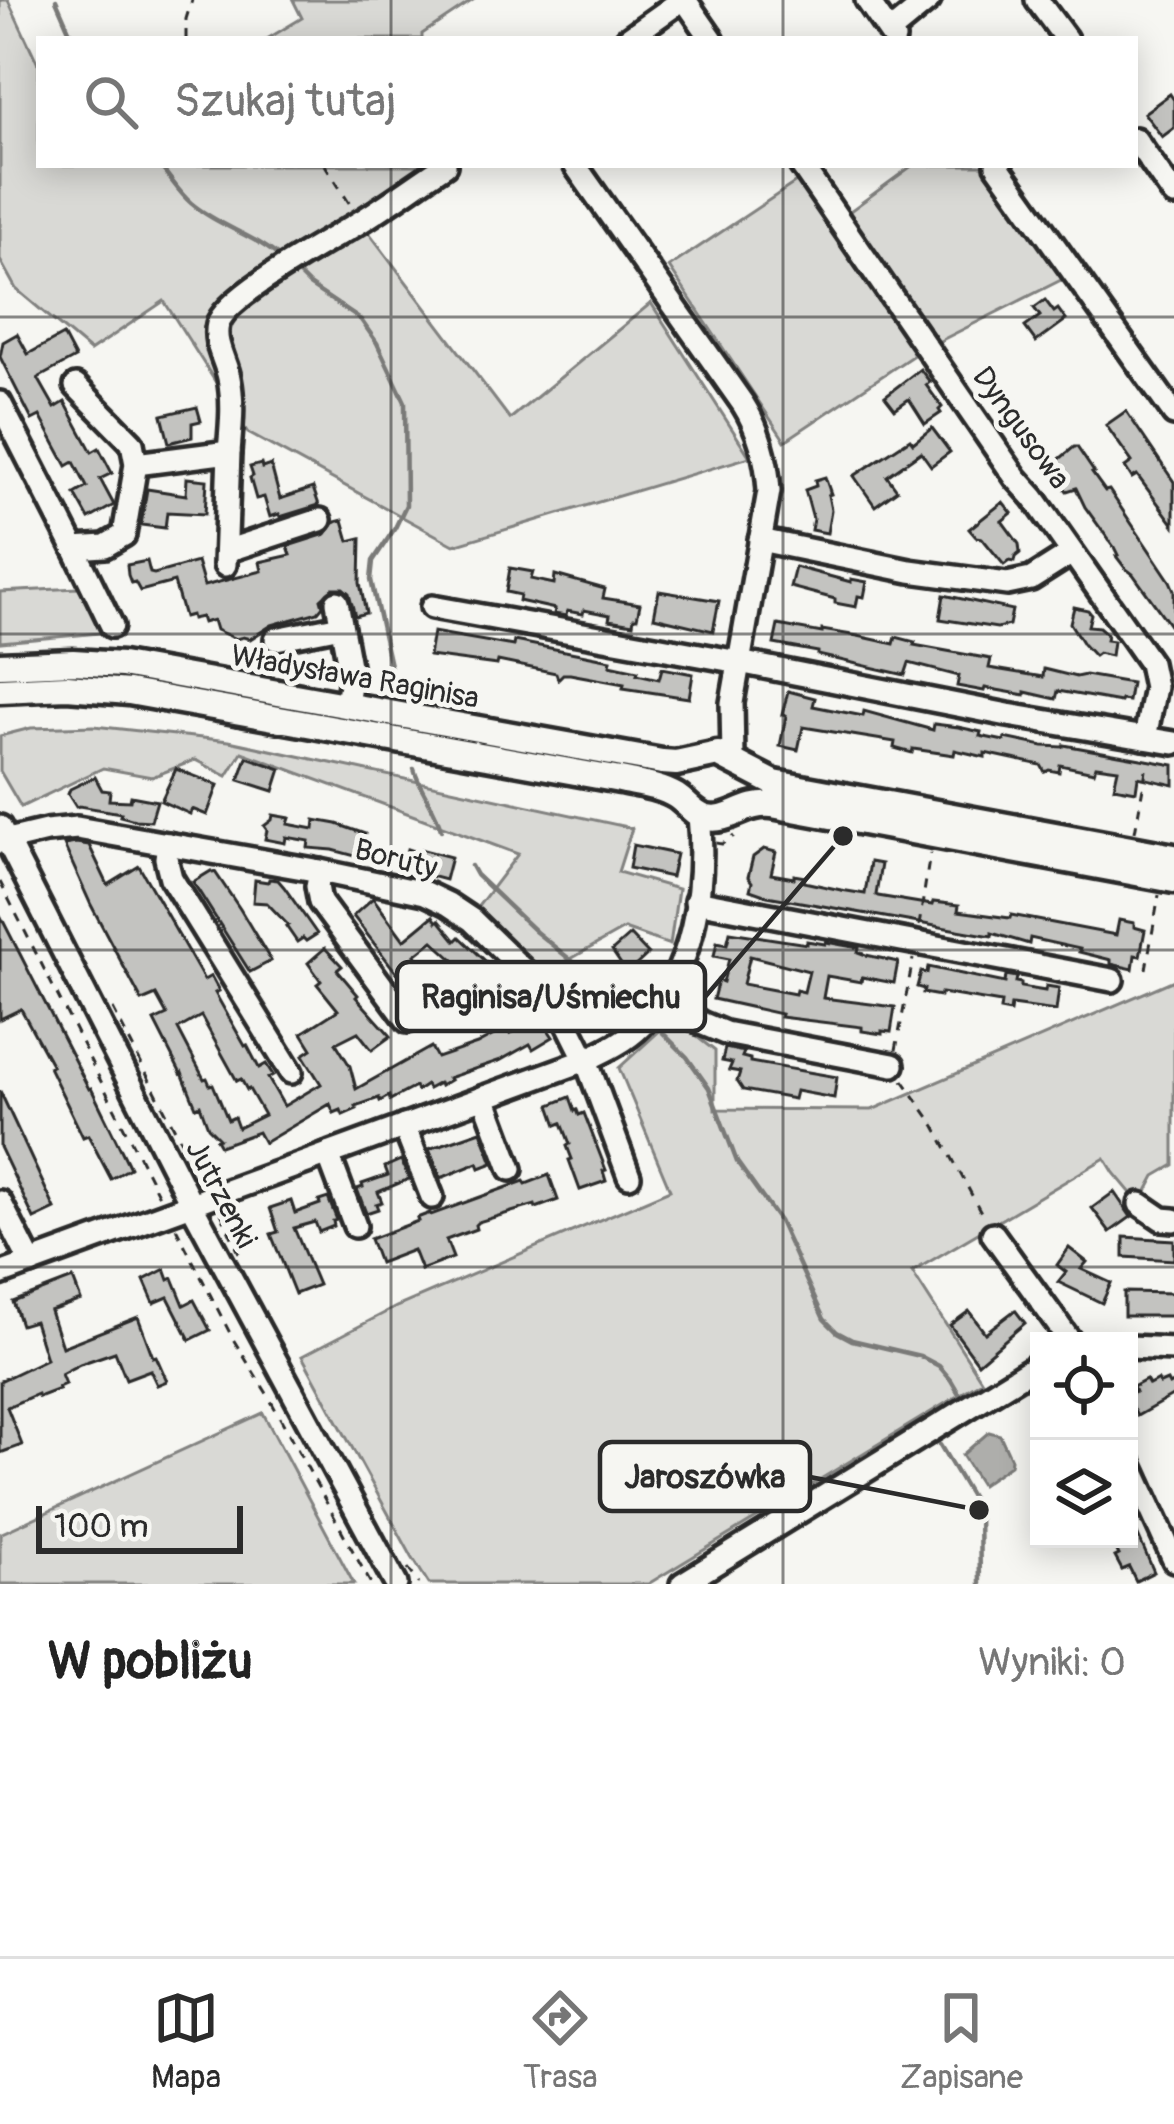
<!DOCTYPE html>
<html lang="pl">
<meta charset="utf-8">
<style>
:root{--surface:#fff;--page:#f2f2f2;--text:#222;--muted:#767676;--line:#e0e0e0;--accent:#2b2b2b}
body{margin:0;font-family:Pangolin,sans-serif;background:var(--page);color:var(--text)}
.controls{position:absolute;right:36px;bottom:36px;display:grid;overflow:hidden;border-radius:0px;box-shadow:0 6px 30px #0003}
.controls button{width:108px;height:108px;display:grid;place-items:center;padding:0;border:0;border-bottom:3px solid var(--line);background:var(--surface);color:var(--text);font:60px sans-serif}
.scale{position:absolute;left:36px;bottom:30px;width:207px;box-sizing:border-box;padding-left:12px;border:6px solid #2b2b2b;border-top:0;font-size:33px;line-height:42px;white-space:nowrap;color:#2b2b2b;-webkit-text-stroke:9px #f6f6f2;paint-order:stroke}
.list{margin:0;padding:0;list-style:none}
h2{display:flex;justify-content:space-between;align-items:center;height:156px;margin:0;padding:0 48px;font-size:51px}
h2 small{font-size:39px;font-weight:400;color:var(--muted)}
.icon{flex:none;width:66px;height:66px;fill:none;stroke:currentColor;stroke-width:2;stroke-linecap:round;stroke-linejoin:round}
.map{position:relative;flex:none;width:1174px;height:1584px;overflow:hidden}
.search{position:absolute;background:var(--surface);box-shadow:0 6px 30px #0003;left:36px;right:36px;top:36px;height:132px;display:flex;align-items:center;gap:30px;box-sizing:border-box;padding:0 42px;border-radius:0px;color:var(--muted);font-size:45px}
.sheet{height:372px;background:var(--surface)}
nav{display:flex;justify-content:space-around;align-items:center;box-sizing:border-box;height:168px;border-top:3px solid var(--line);background:var(--surface);font-size:33px;color:var(--muted)}
nav a{display:grid;justify-items:center;gap:6px}
nav .on{color:var(--accent)}
.map>svg:first-child{display:block}
.green{fill:#d9d9d5;stroke:#828280;stroke-width:3}
.water{fill:#aeaeab;stroke:#7a7a78;stroke-width:3}
.lines{fill:none;stroke-linecap:round;stroke-linejoin:round}
.stream{stroke:#7a7a78;stroke-width:4.5}
.building{fill:#c3c3c0;stroke:#2b2b2b;stroke-width:3;fill-rule:evenodd}
.minor-casing{stroke:#2b2b2b;stroke-width:30}
.major-casing{stroke:#2b2b2b;stroke-width:33}
.path{stroke:#2b2b2b;stroke-width:3;stroke-dasharray:9 9;stroke-linecap:butt}
.minor{stroke:#f6f6f2;stroke-width:21}
.major{stroke:#f6f6f2;stroke-width:24}
.grid{fill:none;stroke:#2b2b2b;stroke-width:3;stroke-opacity:0.55}
.labels{text-anchor:middle;dominant-baseline:central;stroke-width:10;stroke-linejoin:round;paint-order:stroke}
.street-label{font-size:30px;fill:#2b2b2b;stroke:#f6f6f2}
.leader{fill:none;stroke:#2b2b2b;stroke-width:4.5}
.callout-dot{fill:#2b2b2b;stroke:#f6f6f2;stroke-width:4.5}
.callout{fill:#f6f6f2;stroke:#2b2b2b;stroke-width:4.5}
.callout-label{font-size:33px;text-anchor:middle;font-weight:bold;fill:#2b2b2b}
</style>
<div class="map">
<svg width="1174" height="1584" viewBox="0 0 1174 1584">
<rect width="100%" height="100%" fill="#f6f6f2"/>
<filter id="ink" filterUnits="userSpaceOnUse"><feTurbulence type="fractalNoise" baseFrequency=".00833" numOctaves="2"/><feDisplacementMap in="SourceGraphic" scale="24" xChannelSelector="R" yChannelSelector="G"/><feConvolveMatrix kernelMatrix="1 2 1 2 8 2 1 2 1" color-interpolation-filters="sRGB"/></filter>
<g filter="url(#ink)">
<g class="green">
<polygon points="0,0 8,0 39,66 39,165 445,165 361,222 510,419 651,303 750,457 454,545 248,433 164,301 90,351 16,289 0,260"/>
<polygon points="293,0 473,0 422,34 422,39 267,39 302,18"/>
<polygon points="913,165 983,165 1063,279 918,352 785,441 669,267 799,180 831,225"/>
<polygon points="78,588 97,617 101,633 0,642 0,592"/>
<polygon points="94,726 229,741 632,828 618,872 678,889 670,945 624,929 544,974 476,909 518,854 242,752 227,776 195,760 152,777 103,768 21,807 0,771 0,736 31,728"/>
<polygon points="1174,980 1174,1165 1155,1176 1140,1204 1114,1173 1105,1158 912,1272 982,1381 648,1584 429,1584 412,1557 302,1356 396,1307 670,1190 619,1068 676,1016 678,1022 715,1051 715,1109 872,1110"/>
<polygon points="263,1413 354,1584 0,1584 0,1534"/>
</g>
<polygon class="water" points="989,1432 1000,1435 1011,1459 1010,1465 981,1485 962,1455"/>
<g class="lines">
<g class="stream">
<polyline points="56,0 73,39"/>
<path d="M 159,165 C 170,177 179,193 191,203 C 219,227 258,236 284,261"/>
<polyline points="294,270 309,285 361,320 377,343 405,402 406,505 395,528 373,561 371,580 393,679"/>
<path d="M 414,769 C 420,791 436,808 441,830"/>
<polyline points="471,866 476,875 536,932 587,973 626,1013"/>
<polyline points="663,1033 687,1057 709,1088 737,1162 779,1221 824,1319 837,1332 852,1340 920,1356 939,1366 951,1380 961,1397"/>
<polyline points="940,1445 979,1510 980,1584"/>
</g>
</g>
<g class="building">
<polygon points="1170,94 1174,100 1174,128 1162,137 1144,113"/>
<polygon points="1045,300 1054,312 1058,309 1066,320 1036,342 1025,327 1040,316 1034,308"/>
<polygon points="17,334 28,354 63,335 75,358 38,378 55,408 65,402 92,452 99,448 112,473 100,479 114,505 89,519 75,494 87,487 74,462 67,466 40,416 32,420 0,357 3,342"/>
<polygon points="920,369 930,382 926,385 942,407 939,410 941,413 925,424 909,399 895,409 885,396"/>
<polygon points="197,407 201,421 192,423 192,437 169,443 162,415"/>
<polygon points="1126,411 1174,482 1174,525 1137,475 1132,478 1125,467 1132,462 1106,425"/>
<polygon points="932,428 950,452 931,466 921,452 887,476 897,490 875,506 854,476 910,439 913,443"/>
<polygon points="1074,447 1077,447 1094,472 1092,473 1105,491 1109,490 1170,581 1174,590 1174,631 1133,574 1125,568 1116,556 1118,555 1114,547 1085,507 1076,488 1067,491 1050,467"/>
<polygon points="261,464 262,468 271,465 280,499 313,488 319,505 280,517 279,514 270,517 264,497 256,499 250,478 253,476 250,467"/>
<polygon points="825,477 831,494 828,495 831,510 827,533 811,530 813,519 805,490 816,486 815,480"/>
<polygon points="187,478 207,480 205,514 167,512 165,528 141,525 147,489 186,495"/>
<polygon points="1003,502 1012,513 1002,521 1019,544 1020,553 1015,557 1014,562 1009,561 1004,565 982,538 976,537 969,529"/>
<polygon points="343,520 349,541 361,538 360,583 366,613 355,616 349,593 343,588 333,588 321,599 323,606 318,612 272,625 250,639 243,637 236,639 216,630 213,620 203,623 201,617 192,619 191,615 184,617 174,582 140,591 135,582 131,583 128,575 127,565 147,561 150,573 154,574 197,562 204,586 262,571 260,562 291,555 288,546 326,534 335,522"/>
<polygon points="795,567 851,582 851,579 867,582 864,597 858,596 856,607 835,603 835,599 790,587"/>
<polygon points="510,568 533,572 531,579 554,584 555,575 605,589 603,598 640,604 637,618 634,618 633,624 609,620 610,615 584,610 583,614 567,611 566,616 554,614 555,609 519,601 520,595 506,592"/>
<polygon points="659,591 719,601 713,631 654,617"/>
<polygon points="944,595 1012,610 1009,625 997,628 940,619"/>
<polygon points="1074,607 1088,610 1091,614 1088,626 1099,627 1107,634 1106,640 1113,641 1111,656 1098,653 1094,656 1083,644 1070,623"/>
<polygon points="778,625 822,633 822,630 858,636 894,644 896,637 915,642 914,645 991,659 989,668 1043,677 1044,669 1076,677 1085,675 1131,683 1128,701 1121,700 1120,702 1058,691 1056,699 1025,692 1025,695 985,688 984,691 957,686 959,676 909,663 905,675 818,655 818,652 774,644"/>
<polygon points="433,632 513,646 514,641 611,660 610,665 638,671 637,674 659,679 662,668 693,674 689,698 623,688 624,684 570,674 563,674 558,679 556,673 498,661 497,665 429,656"/>
<polygon points="788,691 815,698 813,706 863,716 864,711 933,730 934,724 958,727 981,732 980,736 1004,741 1005,738 1043,746 1063,747 1064,745 1174,765 1174,785 1138,777 1136,791 1114,787 1118,769 1096,766 1094,772 1060,765 1059,772 1049,770 1045,772 1041,765 985,753 985,757 955,750 954,755 913,749 912,753 894,748 895,742 803,727 798,750 780,746 786,716 782,715"/>
<polygon points="247,757 281,769 274,791 239,780"/>
<polygon points="176,769 218,785 207,815 192,809 190,814 161,801"/>
<polygon points="95,777 102,790 110,791 109,800 130,801 131,796 157,801 151,821 135,820 120,816 121,813 79,806 76,807 68,794 70,789"/>
<polygon points="273,815 290,818 288,824 314,829 315,820 337,824 365,834 361,849 357,849 355,856 333,850 308,848 309,841 286,837 285,843 265,839 267,830 264,826 272,820"/>
<path d="M 76,843 L 89,845 L 108,885 L 139,866 L 204,980 L 211,976 L 219,991 L 215,993 L 245,1046 L 247,1045 L 259,1068 L 266,1064 L 273,1075 L 268,1078 L 284,1106 L 321,1084 L 303,1055 L 312,1049 L 302,1033 L 338,1010 L 317,984 L 321,981 L 308,963 L 325,948 L 342,966 L 337,970 L 358,995 L 356,997 L 391,1036 L 372,1050 L 358,1032 L 336,1043 L 350,1066 L 356,1089 L 431,1047 L 437,1058 L 477,1044 L 507,1028 L 510,1034 L 539,1016 L 553,1037 L 533,1049 L 530,1044 L 501,1060 L 448,1078 L 450,1080 L 440,1086 L 439,1083 L 428,1089 L 426,1085 L 417,1091 L 415,1087 L 390,1100 L 389,1096 L 380,1101 L 379,1098 L 356,1106 L 357,1109 L 343,1115 L 341,1110 L 334,1113 L 330,1104 L 264,1143 L 258,1132 L 220,1146 L 216,1139 L 219,1138 L 208,1127 L 200,1105 L 196,1107 L 182,1073 L 181,1074 L 154,1021 L 167,1015 L 156,995 L 142,1001 L 91,905 L 64,845 ZM 201,1016 L 237,1081 L 241,1079 L 247,1090 L 249,1089 L 264,1115 L 238,1128 L 234,1117 L 228,1120 L 213,1084 L 210,1085 L 207,1078 L 204,1079 L 178,1029 Z"/>
<polygon points="633,845 676,854 671,877 629,868"/>
<polygon points="407,849 419,853 420,849 451,857 445,880 415,872 414,875 401,873"/>
<polygon points="764,849 776,852 771,874 794,878 794,875 805,877 804,882 841,890 865,894 870,862 881,864 876,895 878,896 932,905 933,902 959,905 958,911 1010,918 1011,915 1116,935 1119,920 1134,923 1134,927 1145,930 1140,956 1135,955 1133,969 1111,964 1111,960 1079,952 1080,949 1030,938 1029,944 992,933 992,936 969,932 767,896 750,890 752,882 748,877 753,857"/>
<polygon points="211,871 213,873 215,872 240,909 271,961 250,972 193,882"/>
<polygon points="269,879 278,880 284,887 317,934 306,941 303,938 297,942 286,926 288,925 267,903 253,902 255,880 268,882"/>
<polygon points="373,898 404,940 433,916 437,922 439,920 456,941 460,937 514,988 512,990 517,995 501,1011 483,994 485,991 451,961 453,959 433,941 415,955 439,986 435,989 457,1019 441,1031 353,916"/>
<polygon points="0,915 89,1089 91,1088 130,1168 111,1179 88,1135 83,1137 49,1067 52,1066 21,1009 0,1019"/>
<path d="M 730,932 L 807,944 L 807,941 L 825,944 L 826,942 L 859,948 L 858,952 L 866,955 L 898,962 L 894,983 L 862,977 L 861,982 L 827,976 L 823,998 L 895,1007 L 891,1032 L 882,1031 L 882,1034 L 862,1031 L 862,1027 L 780,1017 L 781,1014 L 713,999 L 718,980 L 723,982 L 729,959 L 714,956 L 717,942 L 727,944 ZM 750,956 L 809,971 L 804,992 L 796,990 L 795,994 L 743,984 Z"/>
<polygon points="630,935 648,954 634,967 646,980 635,990 621,974 625,970 612,951"/>
<polygon points="928,967 1005,983 1006,975 1017,977 1016,982 1021,983 1021,987 1045,991 1046,986 1059,988 1056,1011 1011,1005 1010,1012 1000,1010 1001,1003 941,993 940,996 923,993 924,989 917,987 921,972 927,973"/>
<polygon points="725,1048 744,1052 742,1057 750,1059 750,1062 837,1077 834,1098 796,1091 794,1099 743,1090 737,1081 740,1072 729,1070 732,1063 722,1061"/>
<polygon points="0,1091 55,1209 34,1219 0,1147"/>
<polygon points="570,1097 575,1111 577,1110 579,1115 584,1113 606,1170 603,1171 606,1181 580,1190 569,1160 572,1159 567,1146 570,1144 562,1123 557,1125 550,1105"/>
<polygon points="481,1131 493,1163 480,1168 478,1163 441,1178 429,1149"/>
<polygon points="401,1160 409,1179 378,1192 382,1202 376,1204 378,1209 366,1213 357,1189 363,1187 362,1184 388,1175 385,1167"/>
<polygon points="549,1175 558,1200 536,1208 535,1205 478,1222 475,1225 476,1229 446,1240 453,1258 421,1270 413,1250 379,1263 370,1239 418,1221 417,1218 430,1213 431,1215 524,1181 526,1184"/>
<polygon points="1114,1192 1131,1217 1110,1232 1092,1208"/>
<polygon points="328,1198 337,1220 333,1221 334,1226 319,1232 315,1222 294,1228 318,1285 295,1294 271,1234 278,1232 270,1208 291,1201 295,1213 320,1204 319,1201"/>
<polygon points="1124,1237 1174,1240 1174,1260 1124,1257"/>
<polygon points="1069,1248 1087,1262 1081,1269 1111,1283 1102,1303 1058,1282 1066,1272 1057,1265"/>
<polygon points="165,1269 169,1280 173,1278 184,1305 194,1300 210,1330 190,1340 168,1297 154,1303 144,1280"/>
<polygon points="73,1279 81,1300 50,1311 62,1347 138,1317 153,1357 156,1356 167,1381 157,1385 150,1370 126,1379 115,1352 80,1364 61,1374 65,1384 58,1387 59,1389 38,1397 37,1394 7,1407 22,1445 0,1453 0,1381 46,1359 34,1321 21,1325 13,1302"/>
<polygon points="1124,1292 1174,1293 1174,1316 1124,1316"/>
<polygon points="1015,1310 1025,1323 978,1363 950,1325 969,1311 985,1333"/>
<polygon points="1146,1380 1149,1385 1158,1380 1160,1384 1167,1381 1169,1385 1174,1382 1174,1395 1137,1416 1129,1402 1129,1395 1135,1392 1133,1387"/>
<polygon points="1129,1515 1154,1572 1136,1581 1129,1567 1122,1570 1115,1557 1119,1555 1111,1539 1129,1539"/>
</g>
<g class="lines">
<g class="minor-casing">
<g id="minor">
<polyline points="685,0 712,39"/>
<polyline points="867,0 894,39"/>
<polyline points="1037,0 1066,39"/>
<polyline points="890,32 929,0"/>
<polyline points="627,39 682,0"/>
<polyline points="1135,139 1174,195"/>
<path d="M 575,165 L 743,404 C 760,431 767,459 769,491 L 732,703 L 733,759"/>
<polyline points="801,165 1016,478 1034,498 1150,663 1155,687 1145,738"/>
<polyline points="997,165 1174,414"/>
<polyline points="0,403 74,548 105,546 124,535 136,464 132,443 76,386"/>
<path d="M 229,452 C 231,428 234,403 229,378 C 226,361 213,343 218,324 C 226,295 331,240 360,222 C 389,204 416,184 445,165"/>
<polyline points="136,464 229,452 225,565"/>
<polyline points="760,540 910,571 1007,584 1031,579 1072,553"/>
<polyline points="74,548 112,626"/>
<polyline points="226,551 320,520"/>
<polyline points="337,602 351,676 347,706"/>
<polyline points="432,607 739,662 1008,715 1174,743"/>
<polyline points="276,639 341,626"/>
<polyline points="0,827 195,1211 396,1584"/>
<polyline points="0,842 46,831 77,828 320,871 425,893 448,904 472,920 558,1004 586,1060 629,1176"/>
<polyline points="168,844 166,858 171,878 291,1072"/>
<polyline points="320,871 317,886 320,902 408,1021"/>
<polyline points="696,901 1112,980"/>
<polyline points="664,999 701,1023 725,1033 893,1065"/>
<polyline points="484,1097 511,1169"/>
<polyline points="404,1126 432,1197"/>
<polyline points="328,1154 355,1226"/>
<polyline points="0,1202 31,1263"/>
<polyline points="1140,1204 1162,1219 1174,1220"/>
<polyline points="993,1234 1070,1341"/>
<path d="M 0,1274 L 586,1060 C 605,1051 625,1042 641,1026 C 694,974 706,886 699,815"/>
<polyline points="1129,1347 1174,1349"/>
<polyline points="1129,1461 1174,1560"/>
<polyline points="682,1584 1039,1364"/>
</g>
</g>
<g class="major-casing">
<g id="major">
<polyline points="0,665 73,662 122,665 662,762 676,763 718,754 774,783 1174,857"/>
<path d="M 0,690 L 67,687 L 129,692 L 620,780 C 638,784 660,786 676,796 C 687,803 694,815 707,818 C 729,823 745,802 772,805 L 1174,880"/>
</g>
</g>
<g class="path">
<polyline points="186,39 186,19 192,0"/>
<polyline points="325,165 353,209"/>
<polyline points="1135,832 1148,759"/>
<polyline points="716,843 722,844 734,836"/>
<polyline points="0,882 160,1198"/>
<polyline points="919,926 930,853"/>
<polyline points="1146,969 1159,895"/>
<polyline points="113,1009 199,1176 204,1180"/>
<polyline points="896,1050 913,959"/>
<polyline points="903,1080 935,1126 983,1216"/>
<polyline points="221,1213 239,1253"/>
<polyline points="176,1228 233,1339 266,1392 371,1584"/>
<polyline points="408,1568 419,1584"/>
</g>
<use href="#minor" class="minor"/>
<use href="#major" class="major"/>
</g>
</g>
<path class="grid" d="M 391,0 L 391,39M 783,0 L 783,39M 391,165 L 391,1584M 783,165 L 783,1584M 0,317 L 1174,317M 0,634 L 1174,634M 0,950 L 1174,950M 0,1267 L 1174,1267"/>
<g class="labels">
<g class="street-label">
<text transform="translate(1021 428) rotate(54)">Dyngusowa</text>
<text transform="translate(355 677) rotate(10)">Władysława Raginisa</text>
<text transform="translate(396 859) rotate(14)">Boruty</text>
<text transform="translate(221 1194) rotate(62)">Jutrzenki</text>
</g>
</g>
<path class="leader" d="M843 836L705 997M979 1510L810 1477"/>
<g class="callout-dot">
<circle cx="843" cy="836" r="12"/>
<circle cx="979" cy="1510" r="12"/>
</g>
<g class="callout">
<rect x="397" y="962" width="308" height="69" rx="12"/>
<rect x="600" y="1442" width="210" height="69" rx="12"/>
</g>
<g class="callout-label">
<text x="551" y="1008">Raginisa/Uśmiechu</text>
<text x="705" y="1488">Jaroszówka</text>
</g>
</svg>
<div class="controls">
<button><svg class="icon" aria-label="locate" viewBox="0 0 24 24"><circle cx="12" cy="12" r="6"/><path d="M12 2v4M12 18v4M2 12h4M18 12h4"/></svg></button>
<button><svg class="icon" aria-label="layers" viewBox="0 0 24 24"><path d="M12 4l9 5-9 5-9-5zM3 14l9 5 9-5"/></svg></button>
</div>
<div class="scale">100 m</div>
<div class="search"><svg class="icon" aria-label="search" viewBox="0 0 24 24"><circle cx="10" cy="10" r="6"/><path d="M15 15l6 6"/></svg>Szukaj tutaj</div>
</div>
<section class="sheet">
<h2>W pobliżu<small>Wyniki: 0</small></h2>
<ul class="list">
</ul>
</section>
<nav>
<a class="on"><svg class="icon" aria-label="map" viewBox="0 0 24 24"><path d="M3 6l6-2 6 2 6-2v14l-6 2-6-2-6 2zM9 4v14M15 6v14"/></svg>Mapa</a>
<a><svg class="icon" aria-label="directions" viewBox="0 0 24 24"><path d="M12 3l9 9-9 9-9-9zM9 14v-3h6M13 9l2 2-2 2"/></svg>Trasa</a>
<a><svg class="icon" aria-label="saved" viewBox="0 0 24 24"><path d="M7 4h10v16l-5-4-5 4z"/></svg>Zapisane</a>
</nav>
